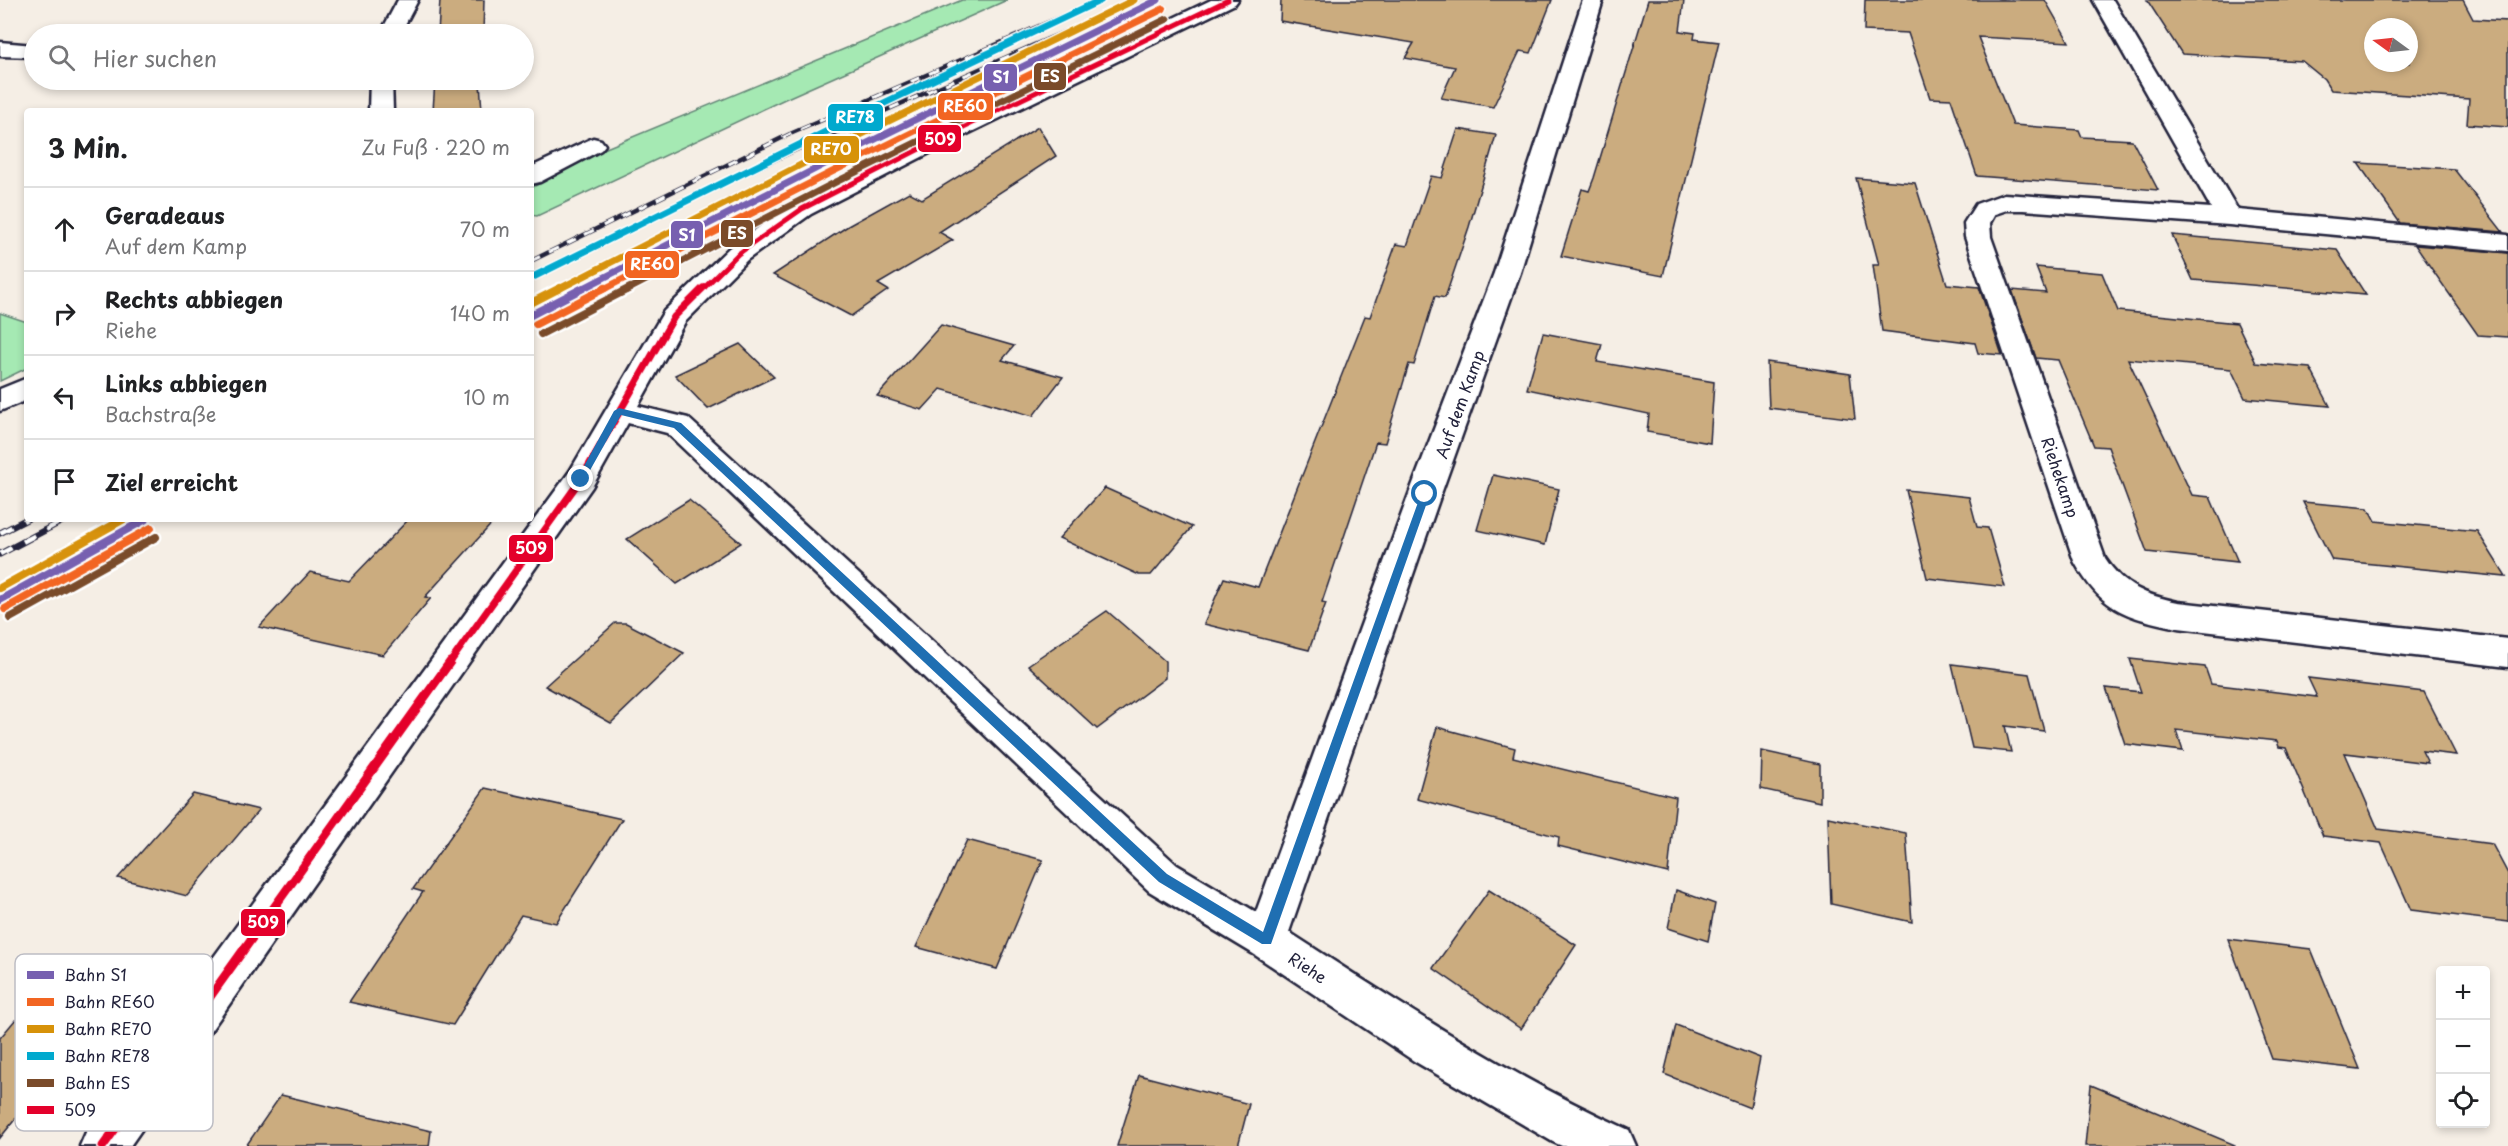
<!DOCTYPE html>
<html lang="de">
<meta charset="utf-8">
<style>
:root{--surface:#fff;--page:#f2f2f2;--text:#202124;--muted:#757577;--line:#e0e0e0}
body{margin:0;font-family:"Playpen Sans",sans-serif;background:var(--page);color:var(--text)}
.controls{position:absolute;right:18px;bottom:18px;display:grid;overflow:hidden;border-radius:6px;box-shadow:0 3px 9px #0003}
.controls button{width:54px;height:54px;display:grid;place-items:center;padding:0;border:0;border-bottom:2px solid var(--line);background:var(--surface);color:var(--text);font:30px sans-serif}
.compass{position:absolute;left:2364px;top:18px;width:54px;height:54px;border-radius:50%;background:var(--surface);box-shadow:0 3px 9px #0003;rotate:285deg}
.stop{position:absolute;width:18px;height:18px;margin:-14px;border:4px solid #1f6fb2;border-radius:50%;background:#fff}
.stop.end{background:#1f6fb2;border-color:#fff;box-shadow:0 2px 6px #0008}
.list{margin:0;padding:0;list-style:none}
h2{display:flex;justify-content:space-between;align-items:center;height:78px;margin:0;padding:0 24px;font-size:26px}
h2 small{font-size:20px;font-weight:400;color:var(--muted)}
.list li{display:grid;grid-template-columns:39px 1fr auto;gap:18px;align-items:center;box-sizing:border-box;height:84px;padding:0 24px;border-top:2px solid var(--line)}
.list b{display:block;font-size:22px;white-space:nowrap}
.list p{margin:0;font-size:20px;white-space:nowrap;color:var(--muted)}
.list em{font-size:20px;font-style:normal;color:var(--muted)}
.icon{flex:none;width:33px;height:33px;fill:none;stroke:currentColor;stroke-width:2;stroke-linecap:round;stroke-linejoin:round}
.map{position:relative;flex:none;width:2508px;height:1146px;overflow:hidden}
.search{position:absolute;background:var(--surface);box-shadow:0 3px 9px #0003;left:24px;top:24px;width:510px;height:66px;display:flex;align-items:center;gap:15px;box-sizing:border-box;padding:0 21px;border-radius:33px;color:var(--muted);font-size:22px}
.panel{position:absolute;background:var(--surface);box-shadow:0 3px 9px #0003;left:24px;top:108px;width:510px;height:414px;border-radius:6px}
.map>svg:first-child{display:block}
.green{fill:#a5e9b3;stroke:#648677;stroke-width:1.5}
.building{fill:#cbac7f;stroke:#22223b;stroke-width:1.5;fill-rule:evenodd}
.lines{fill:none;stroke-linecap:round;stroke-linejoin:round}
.street-casing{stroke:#22223b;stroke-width:5}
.street{fill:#fff;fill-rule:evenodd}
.rail-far1-casing{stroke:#22223b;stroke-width:4.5}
.rail-casing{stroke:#22223b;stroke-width:7}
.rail-far1{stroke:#fff;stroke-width:3;stroke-dasharray:10;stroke-linecap:butt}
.rail{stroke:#fff;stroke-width:4.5;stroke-dasharray:13;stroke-linecap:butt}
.bus-1-far2-casing{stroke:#fff;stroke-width:8}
.bus-1-far1-casing{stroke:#fff;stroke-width:11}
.bus-1-casing{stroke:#fff;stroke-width:14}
.bus-1-far2{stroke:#e4002b;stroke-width:5}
.bus-1-far1{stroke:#e4002b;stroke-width:7}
.bus-1{stroke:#e4002b;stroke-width:9}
.rail-1-far1-casing{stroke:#fff;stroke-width:10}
.rail-1-casing{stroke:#fff;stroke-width:13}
.rail-2-far1-casing{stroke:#fff;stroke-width:10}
.rail-2-casing{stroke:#fff;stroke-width:13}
.rail-3-far1-casing{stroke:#fff;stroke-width:10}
.rail-3-casing{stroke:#fff;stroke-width:13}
.rail-4-casing{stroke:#fff;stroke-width:10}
.rail-5-far1-casing{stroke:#fff;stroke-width:10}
.rail-5-casing{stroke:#fff;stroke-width:13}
.rail-1-far1{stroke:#7760b0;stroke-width:7}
.rail-1{stroke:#7760b0;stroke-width:8}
.rail-2-far1{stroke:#f26522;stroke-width:7}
.rail-2{stroke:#f26522;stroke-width:8}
.rail-3-far1{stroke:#d79209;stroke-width:7}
.rail-3{stroke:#d79209;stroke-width:8}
.rail-4{stroke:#00a9ce;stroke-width:7}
.rail-5-far1{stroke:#7a4b2a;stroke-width:7}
.rail-5{stroke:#7a4b2a;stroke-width:8}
.route{fill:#1f6fb2}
.labels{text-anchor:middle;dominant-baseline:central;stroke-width:4.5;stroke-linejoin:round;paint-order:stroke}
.street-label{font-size:16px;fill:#22223b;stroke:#fff}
.key{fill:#fff;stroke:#bdbdc4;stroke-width:1.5}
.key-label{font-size:16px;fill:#22223b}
.line-badge{stroke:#fff;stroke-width:2}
.badge-label{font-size:16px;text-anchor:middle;font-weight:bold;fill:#fff}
</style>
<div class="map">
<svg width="2508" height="1146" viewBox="0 0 2508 1146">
<rect width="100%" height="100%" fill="#f5eee5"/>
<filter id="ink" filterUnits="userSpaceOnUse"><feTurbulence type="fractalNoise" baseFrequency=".0167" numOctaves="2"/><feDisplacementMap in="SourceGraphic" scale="12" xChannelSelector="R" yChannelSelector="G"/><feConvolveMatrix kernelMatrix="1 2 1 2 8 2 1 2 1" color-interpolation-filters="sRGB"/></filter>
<g filter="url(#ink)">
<g class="green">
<polygon points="962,0 1007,0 785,99 537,216 531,215 531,188 599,151"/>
<polygon points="0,313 27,322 27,368 0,381"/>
</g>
<g class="building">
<polygon points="440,0 484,0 483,34 438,34"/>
<polygon points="1281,0 1552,0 1531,53 1520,51 1493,107 1441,98 1455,67 1405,58 1414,43 1280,21"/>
<polygon points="1648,0 1684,0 1680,31 1695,33 1694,39 1719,42 1663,276 1561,256 1582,189 1589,191 1594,178"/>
<polygon points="1865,0 2045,0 2069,42 1978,37 2013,125 2079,130 2082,137 2132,140 2158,190 1977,176 1951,99 1930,98 1908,33 1864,31"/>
<path d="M 2147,0 L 2463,0 L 2473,19 L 2508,21 L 2508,127 L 2467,124 L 2469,99 L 2331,90 L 2324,79 L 2302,61 L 2182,54 ZM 2373,27 L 2409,27 L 2409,63 L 2373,63 Z"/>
<polygon points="435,80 482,80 482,83 480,83 482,111 433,111"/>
<polygon points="1038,127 1056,156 939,232 953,240 878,284 888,290 851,316 773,275 848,226 909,192 922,199"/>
<polygon points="1458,129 1496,135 1469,227 1445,298 1435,296 1414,365 1409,364 1385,443 1376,442 1322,602 1326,603 1309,650 1204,624 1224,578 1258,587 1365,316 1370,317 1396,244 1407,246 1431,176 1442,178"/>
<polygon points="2358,163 2454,169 2503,232 2400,223"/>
<polygon points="1856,178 1915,183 1947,284 1979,287 2002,355 1978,353 1975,343 1882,331 1873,265 1879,265"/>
<polygon points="2172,235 2337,250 2366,295 2193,280"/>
<polygon points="2415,245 2508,253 2508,337 2478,335"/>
<polygon points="2036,267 2102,273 2118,311 2237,323 2256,363 2310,368 2330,406 2245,398 2231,369 2128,359 2192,495 2210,497 2238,562 2147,552 2108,447 2094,446 2058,360 2036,358 2012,290 2046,293"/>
<polygon points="941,325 1014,346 1002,360 1063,377 1033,416 941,389 922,410 877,396"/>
<polygon points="1543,333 1602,344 1597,362 1714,382 1710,443 1647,432 1649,414 1527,389"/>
<polygon points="740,344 774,377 708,409 675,375"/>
<polygon points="1767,362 1850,374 1855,419 1769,408"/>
<polygon points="1493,475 1559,489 1545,545 1477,530"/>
<polygon points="1105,488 1192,527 1151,575 1139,575 1059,538"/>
<polygon points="1906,490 1969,497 1977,527 1988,528 2005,587 1927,578"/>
<polygon points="689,500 741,543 677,584 627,539"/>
<polygon points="2303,502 2368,508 2375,521 2477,531 2506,577 2332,560"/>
<polygon points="409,519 496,519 425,597 431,598 383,655 259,627 310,572 349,581"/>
<polygon points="1107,611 1165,661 1165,678 1097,729 1028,665"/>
<polygon points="615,623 626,623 684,653 611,723 545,686"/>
<polygon points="2130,659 2205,667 2211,684 2317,697 2308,678 2424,692 2456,755 2422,751 2428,763 2345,753 2378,829 2492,844 2508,874 2508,922 2411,910 2381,843 2323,836 2286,748 2279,747 2277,741 2176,730 2183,751 2125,744 2106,688 2141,692"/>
<polygon points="1952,664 2029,674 2044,731 2005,726 2011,752 1972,748"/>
<polygon points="1437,727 1515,748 1513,757 1676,797 1668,873 1558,846 1559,837 1417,799"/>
<polygon points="1762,751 1820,764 1820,802 1761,789"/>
<polygon points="485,788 622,819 556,923 521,915 453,1025 349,1002 423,892 413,889"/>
<polygon points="193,794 259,810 187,896 118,878"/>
<polygon points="1828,817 1906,833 1912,922 1831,904"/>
<polygon points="967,840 1043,860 997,969 916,947"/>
<polygon points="1489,890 1576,945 1521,1029 1433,968"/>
<polygon points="1676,890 1715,904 1708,941 1668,928"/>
<polygon points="2228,939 2311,949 2360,1069 2272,1059"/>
<polygon points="15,1020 82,1036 0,1138 0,1038"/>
<polygon points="1676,1025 1760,1058 1750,1108 1664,1074"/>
<polygon points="1139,1075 1249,1104 1238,1146 1117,1146"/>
<polygon points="2091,1085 2235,1145 2234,1146 2085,1146"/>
<polygon points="281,1095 431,1131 429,1146 246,1146"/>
</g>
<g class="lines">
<g class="street-casing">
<g id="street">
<polygon points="398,0 418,0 400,34 380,34"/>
<path d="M 1211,0 L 1238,0 L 1235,4 L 957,139 L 811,214 L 747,260 L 685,322 L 638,406 L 688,418 L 1177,865 L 1256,912 L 1409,494 L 1494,273 L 1583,0 L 1603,0 L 1520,273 L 1441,494 L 1289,932 C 1399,1003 1509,1076 1629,1130 L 1636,1146 L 1562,1146 L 1553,1142 L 1414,1061 L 1252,953 L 1149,891 L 667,433 L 628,423 L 592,487 L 130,1146 L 80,1146 L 87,1130 L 570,471 L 664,311 L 729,248 L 793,204 L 941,129 Z"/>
<path d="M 2093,0 L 2113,0 L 2238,210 L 2508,235 L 2508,251 L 2229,225 L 2023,210 L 2007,210 L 1995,214 L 1990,223 L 1991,237 L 2105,558 C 2124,587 2146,595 2178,602 L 2508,639 L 2508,667 L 2178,628 C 2125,617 2101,610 2074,561 L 1965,237 L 1964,223 L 1976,204 L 2004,194 L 2211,208 Z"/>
<polygon points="0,42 34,45 34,57 0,56"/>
<polygon points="370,80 392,80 393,111 369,111"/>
<polygon points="593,138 601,140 605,145 601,150 540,182 531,184 531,167"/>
<polygon points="27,378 27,400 0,411 0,389"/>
</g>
</g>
<use href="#street" class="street"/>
<g class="rail-far1-casing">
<g id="rail-far1">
<polyline points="600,243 796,150 1086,22"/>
<polyline points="531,261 790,134 1099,0"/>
</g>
</g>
<g class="rail-casing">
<g id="rail">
<polyline points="0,533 27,519"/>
<polyline points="0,554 66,519"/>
</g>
</g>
<use href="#rail-far1" class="rail-far1"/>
<use href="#rail" class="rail"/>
<g class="bus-1-far2-casing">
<polyline id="bus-1-far2" points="702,290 738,254 802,209 949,134 1228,0"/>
</g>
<g class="bus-1-far1-casing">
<polyline id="bus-1-far1" points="449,664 581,479 674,317 703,288"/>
</g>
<g class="bus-1-casing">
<polyline id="bus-1" points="103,1146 450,662"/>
</g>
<use href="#bus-1-far2" class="bus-1-far2"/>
<use href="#bus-1-far1" class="bus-1-far1"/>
<use href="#bus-1" class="bus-1"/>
<g class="rail-1-far1-casing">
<polyline id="rail-1-far1" points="580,290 827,163 1158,0"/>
</g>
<g class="rail-1-casing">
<g id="rail-1">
<polyline points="531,315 583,288"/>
<polyline points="0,600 146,519"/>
</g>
</g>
<g class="rail-2-far1-casing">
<polyline id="rail-2-far1" points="602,290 832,172 1163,9"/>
</g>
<g class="rail-2-casing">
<g id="rail-2">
<polyline points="536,324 605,288"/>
<polyline points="5,609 151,528"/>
</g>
</g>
<g class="rail-3-far1-casing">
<polyline id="rail-3-far1" points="557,290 822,154 1134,0"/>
</g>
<g class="rail-3-casing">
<g id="rail-3">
<polyline points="531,303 560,288"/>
<polyline points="0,588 124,519"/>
</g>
</g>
<g class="rail-4-casing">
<polyline id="rail-4" points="531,278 878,106 1101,0"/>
</g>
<g class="rail-5-far1-casing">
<polyline id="rail-5-far1" points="627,290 836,182 1167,19"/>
</g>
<g class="rail-5-casing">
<g id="rail-5">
<polyline points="541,334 630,288"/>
<polyline points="10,618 156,537"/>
</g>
</g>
<use href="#rail-1-far1" class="rail-1-far1"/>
<use href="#rail-1" class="rail-1"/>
<use href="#rail-2-far1" class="rail-2-far1"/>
<use href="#rail-2" class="rail-2"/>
<use href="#rail-3-far1" class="rail-3-far1"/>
<use href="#rail-3" class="rail-3"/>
<use href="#rail-4" class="rail-4"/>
<use href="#rail-5-far1" class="rail-5-far1"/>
<use href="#rail-5" class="rail-5"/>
</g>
</g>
<polygon class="route" points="619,408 681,423 1167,874 1263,932 1421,494 1425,491 1429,492 1430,494 1271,944 1262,944 1159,882 674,428 621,415 584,481 578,481 577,479 614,411"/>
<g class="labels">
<g class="street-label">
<text transform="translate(1459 404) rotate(-70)">Auf dem Kamp</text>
<text transform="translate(2061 477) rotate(71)">Riehekamp</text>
<text transform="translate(1308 967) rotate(33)">Riehe</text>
</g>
</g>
<rect x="15" y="954" width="198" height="177" rx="9" class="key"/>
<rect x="27" y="971" width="27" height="8" fill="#7760b0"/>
<rect x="27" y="998" width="27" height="8" fill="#f26522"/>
<rect x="27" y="1025" width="27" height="8" fill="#d79209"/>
<rect x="27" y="1052" width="27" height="8" fill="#00a9ce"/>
<rect x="27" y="1079" width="27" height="8" fill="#7a4b2a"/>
<rect x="27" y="1106" width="27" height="8" fill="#e4002b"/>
<g class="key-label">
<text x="64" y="981">Bahn S1</text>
<text x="64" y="1008">Bahn RE60</text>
<text x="64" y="1035">Bahn RE70</text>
<text x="64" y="1062">Bahn RE78</text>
<text x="64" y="1089">Bahn ES</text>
<text x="64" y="1116">509</text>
</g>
<g class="line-badge">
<rect x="1033" y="62" width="34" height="29" rx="6" fill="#7a4b2a"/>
<rect x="983" y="63" width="35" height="29" rx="6" fill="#7760b0"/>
<rect x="937" y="92" width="57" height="29" rx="6" fill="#f26522"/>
<rect x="827" y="103" width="57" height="29" rx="6" fill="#00a9ce"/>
<rect x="917" y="124" width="45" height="29" rx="6" fill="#e4002b"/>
<rect x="803" y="135" width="57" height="29" rx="6" fill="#d79209"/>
<rect x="720" y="219" width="34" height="29" rx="6" fill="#7a4b2a"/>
<rect x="670" y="220" width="34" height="29" rx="6" fill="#7760b0"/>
<rect x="624" y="250" width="56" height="29" rx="6" fill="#f26522"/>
<rect x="508" y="534" width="46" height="29" rx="6" fill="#e4002b"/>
<rect x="240" y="908" width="46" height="29" rx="6" fill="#e4002b"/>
</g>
<g class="badge-label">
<text x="1050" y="82">ES</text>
<text x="1001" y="83">S1</text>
<text x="965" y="112">RE60</text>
<text x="855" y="123">RE78</text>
<text x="940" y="145">509</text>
<text x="831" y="155">RE70</text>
<text x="737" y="239">ES</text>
<text x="687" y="241">S1</text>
<text x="652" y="270">RE60</text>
<text x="531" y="554">509</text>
<text x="263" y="928">509</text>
</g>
</svg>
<div class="controls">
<button>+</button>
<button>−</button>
<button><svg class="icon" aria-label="locate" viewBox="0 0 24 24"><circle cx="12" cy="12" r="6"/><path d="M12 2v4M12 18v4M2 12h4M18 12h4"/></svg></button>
</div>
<svg class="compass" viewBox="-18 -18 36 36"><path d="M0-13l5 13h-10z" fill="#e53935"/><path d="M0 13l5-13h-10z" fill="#757577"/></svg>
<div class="stop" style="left:1425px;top:494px"></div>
<div class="stop end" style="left:581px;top:479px"></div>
<div class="search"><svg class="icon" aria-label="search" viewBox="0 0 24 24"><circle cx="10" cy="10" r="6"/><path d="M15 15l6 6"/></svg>Hier suchen</div>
<section class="panel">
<h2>3 Min.<small>Zu Fuß · 220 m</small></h2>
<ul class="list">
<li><svg class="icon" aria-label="ahead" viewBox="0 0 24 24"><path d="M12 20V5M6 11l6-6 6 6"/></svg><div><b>Geradeaus</b><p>Auf dem Kamp</p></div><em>70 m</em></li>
<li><svg class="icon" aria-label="right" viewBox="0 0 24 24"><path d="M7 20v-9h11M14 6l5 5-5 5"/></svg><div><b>Rechts abbiegen</b><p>Riehe</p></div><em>140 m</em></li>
<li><svg class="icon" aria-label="left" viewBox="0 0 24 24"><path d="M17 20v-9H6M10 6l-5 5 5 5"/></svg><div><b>Links abbiegen</b><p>Bachstraße</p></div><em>10 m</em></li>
<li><svg class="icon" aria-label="arrive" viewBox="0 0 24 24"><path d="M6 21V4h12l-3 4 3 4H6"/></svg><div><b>Ziel erreicht</b></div></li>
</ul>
</section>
</div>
